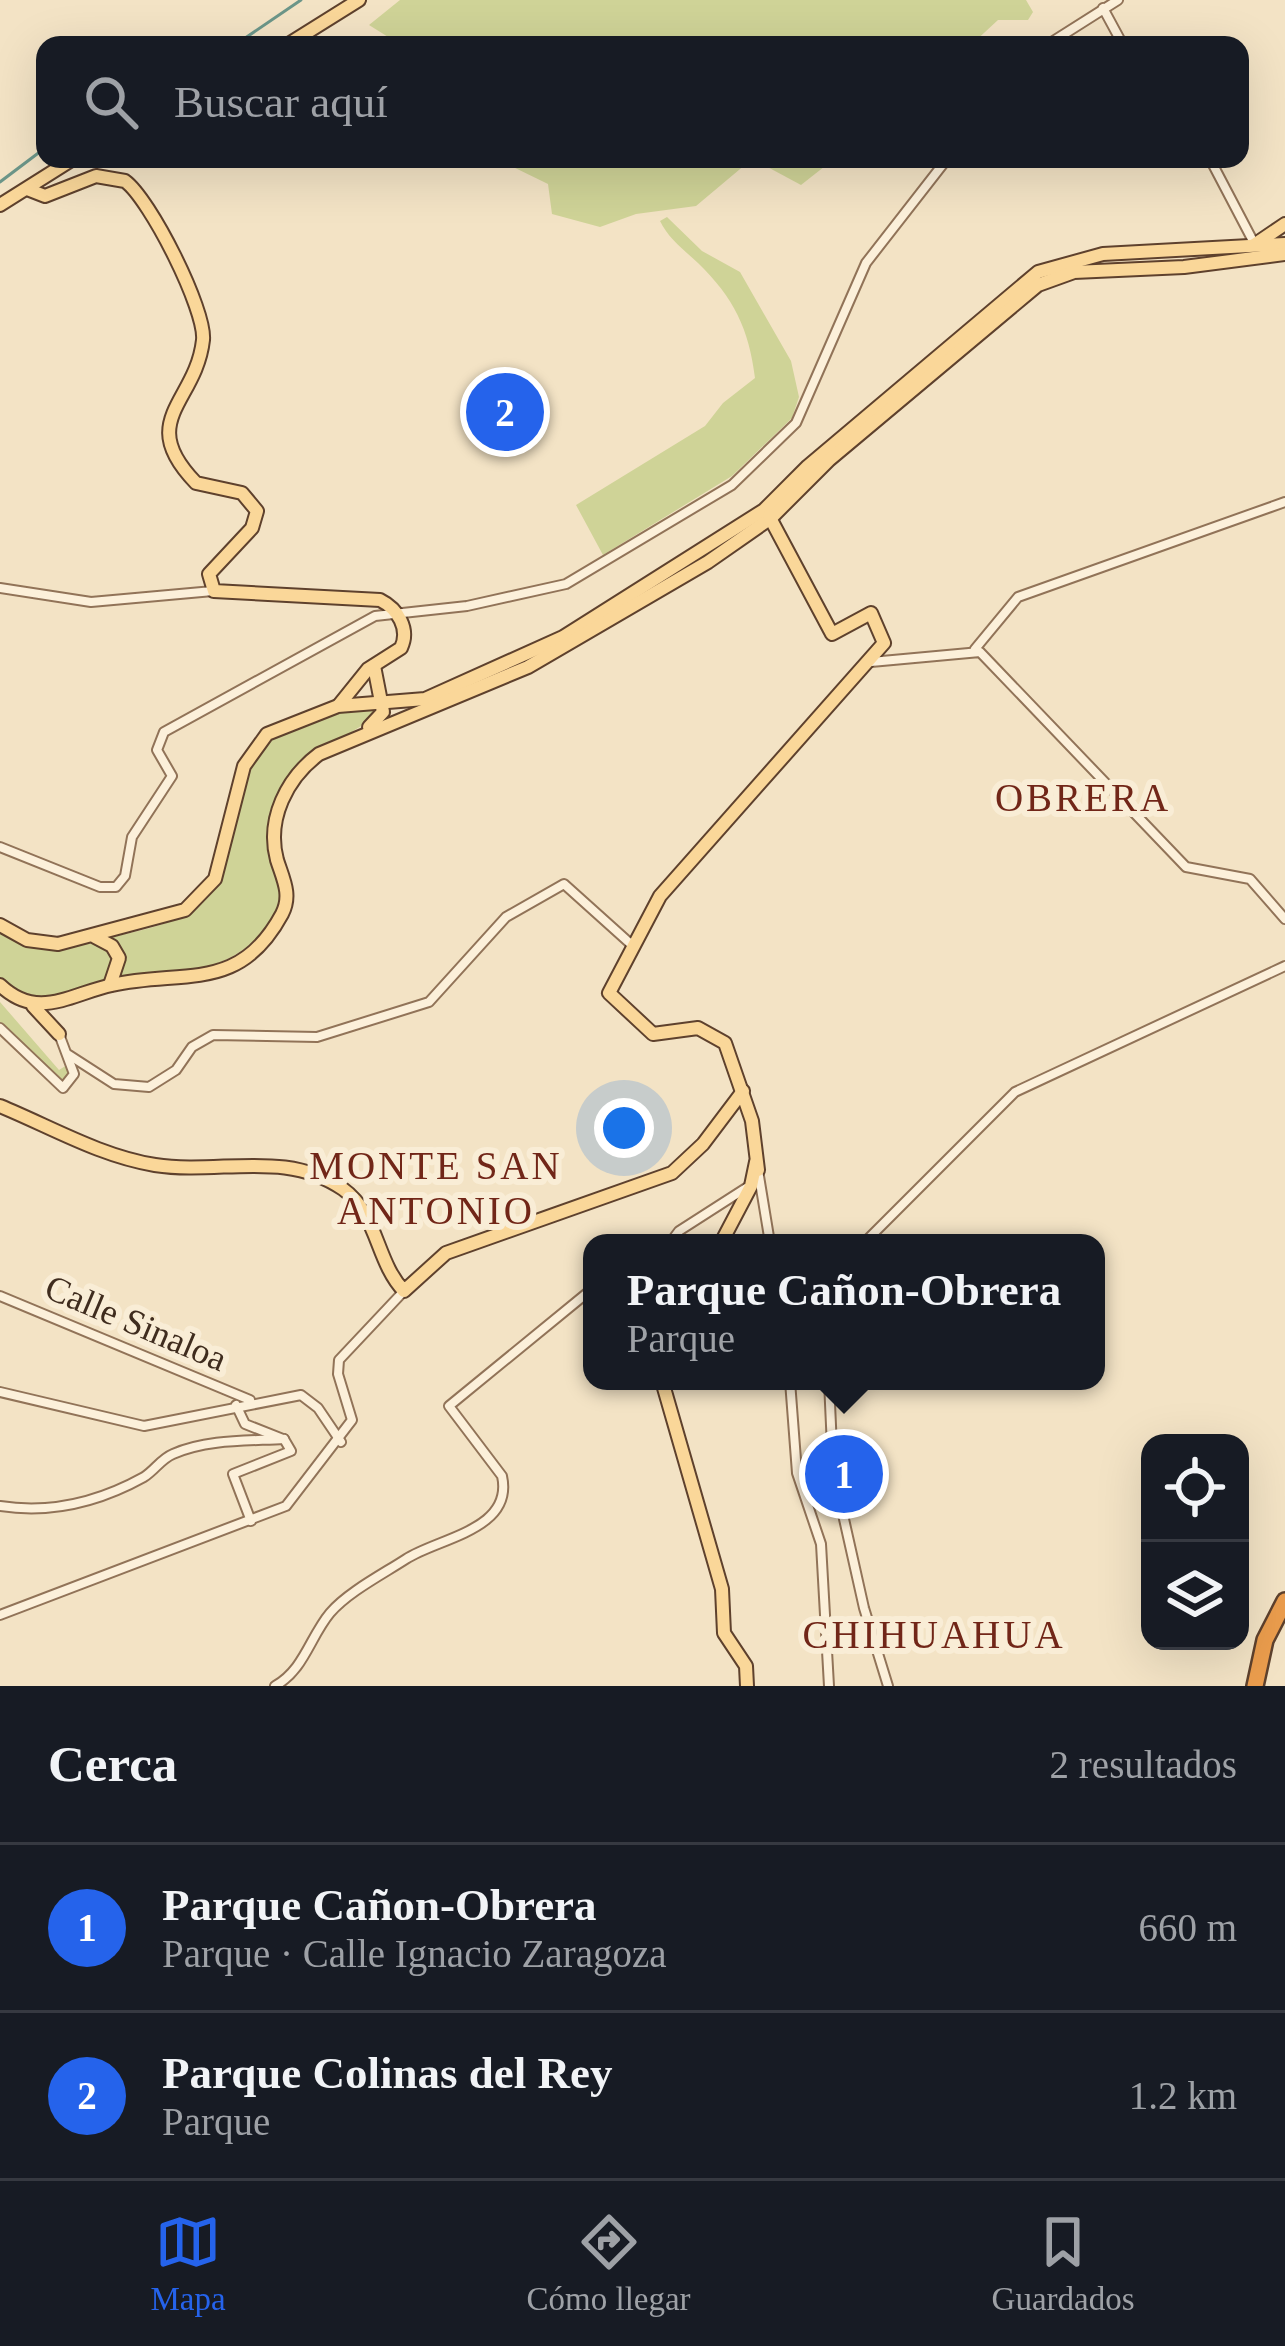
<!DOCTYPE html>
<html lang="es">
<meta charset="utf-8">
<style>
:root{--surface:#171b24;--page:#20242c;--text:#f1f3f6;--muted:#9ea1a6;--line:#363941;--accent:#2563eb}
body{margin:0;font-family:Georgia,serif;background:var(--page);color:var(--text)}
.controls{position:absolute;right:36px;bottom:36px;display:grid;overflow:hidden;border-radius:24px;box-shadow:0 12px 48px #0002}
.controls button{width:108px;height:108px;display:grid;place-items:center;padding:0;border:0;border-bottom:3px solid var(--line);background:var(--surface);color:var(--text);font:60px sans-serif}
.you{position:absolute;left:624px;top:1128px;width:42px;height:42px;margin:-30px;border:9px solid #fff;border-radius:50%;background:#1a73e8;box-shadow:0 0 0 18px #1a73e833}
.badge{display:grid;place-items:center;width:78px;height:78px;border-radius:50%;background:var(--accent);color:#fff;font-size:39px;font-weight:700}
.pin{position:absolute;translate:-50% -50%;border:6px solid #fff;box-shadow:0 3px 12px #0006}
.popup{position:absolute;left:583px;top:1234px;width:522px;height:156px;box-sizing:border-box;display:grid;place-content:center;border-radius:24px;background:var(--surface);filter:drop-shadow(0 3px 9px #0005);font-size:39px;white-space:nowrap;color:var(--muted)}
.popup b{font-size:45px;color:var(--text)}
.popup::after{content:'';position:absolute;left:50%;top:100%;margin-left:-24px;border:24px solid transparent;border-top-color:var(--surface)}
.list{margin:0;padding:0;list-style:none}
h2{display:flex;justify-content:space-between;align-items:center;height:156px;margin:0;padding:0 48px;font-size:51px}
h2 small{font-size:39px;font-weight:400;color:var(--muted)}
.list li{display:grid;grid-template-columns:78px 1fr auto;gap:36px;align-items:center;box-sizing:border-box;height:168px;padding:0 48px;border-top:3px solid var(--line)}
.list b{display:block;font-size:45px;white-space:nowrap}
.list p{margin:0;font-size:39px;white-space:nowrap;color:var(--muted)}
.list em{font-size:39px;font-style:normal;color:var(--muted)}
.icon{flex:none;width:66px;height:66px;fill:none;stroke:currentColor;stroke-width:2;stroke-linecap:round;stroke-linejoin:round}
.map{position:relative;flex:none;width:1285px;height:1686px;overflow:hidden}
.search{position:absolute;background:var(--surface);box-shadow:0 12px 48px #0002;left:36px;right:36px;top:36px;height:132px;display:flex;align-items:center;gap:30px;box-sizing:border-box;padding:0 42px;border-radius:24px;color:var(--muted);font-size:45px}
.sheet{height:492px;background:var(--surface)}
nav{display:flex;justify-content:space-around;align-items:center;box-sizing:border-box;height:168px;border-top:3px solid var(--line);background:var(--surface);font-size:33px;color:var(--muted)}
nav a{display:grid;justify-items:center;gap:6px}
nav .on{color:var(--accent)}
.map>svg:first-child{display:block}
.green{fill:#cfd397}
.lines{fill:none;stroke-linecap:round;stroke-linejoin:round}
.stream{stroke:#6c9689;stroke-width:3}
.minor-casing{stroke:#917358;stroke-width:12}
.major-casing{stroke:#5e412d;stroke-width:16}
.highway-casing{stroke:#5e412d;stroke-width:20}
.minor{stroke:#fcf0da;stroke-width:8}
.major{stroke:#fad799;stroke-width:12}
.highway{stroke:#eb9d4d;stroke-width:15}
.labels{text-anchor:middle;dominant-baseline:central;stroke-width:12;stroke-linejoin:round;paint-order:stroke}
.street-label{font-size:36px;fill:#3f2c1e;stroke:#f9edd6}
.neighbourhood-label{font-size:39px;letter-spacing:3px;fill:#712618;stroke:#f9edd6}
</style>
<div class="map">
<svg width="1285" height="1686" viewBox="0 0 1285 1686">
<rect width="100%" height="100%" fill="#f3e3c5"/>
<g class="green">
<polygon points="400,0 1026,0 1033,12 1028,20 998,20 971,45 401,45 369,25"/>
<polygon points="497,159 752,159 696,206 636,214 600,227 552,214 548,184"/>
<polygon points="753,159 834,159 801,185"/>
<path d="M 667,217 L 702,251 L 740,272 L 791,361 L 799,397 L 792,418 L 732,476 L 603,555 L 576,505 L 705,426 L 723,403 L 755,378 C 749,329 734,298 698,263 C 684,250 668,238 660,221 Z"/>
<polygon points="496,385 514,391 524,424 519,432 509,426 497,447 485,440 496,417 482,408"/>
<path d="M 375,708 L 375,717 C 326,751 269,767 270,840 C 271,862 283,884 279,905 C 247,973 186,972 120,980 L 124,955 L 110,938 C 139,930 174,925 198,907 C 215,893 223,871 228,850 C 254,746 255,716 375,708 Z"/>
<path d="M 0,927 L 38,947 L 101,943 L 115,958 L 106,982 C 71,996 29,1011 0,978 Z"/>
<polygon points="0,1002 59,1070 67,1065 69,1079 58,1082 0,1022"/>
</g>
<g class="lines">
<g class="stream">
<polyline points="235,45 301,0"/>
<polyline points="0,182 45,148"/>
</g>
<g class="minor-casing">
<g id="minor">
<polyline points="1103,8 1123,45"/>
<polyline points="1047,45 1118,0"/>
<polyline points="1210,159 1253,241"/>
<polyline points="0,588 91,602 213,591"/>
<polyline points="975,649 1018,597 1285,502"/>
<polyline points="871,662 980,652 1186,867 1250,879 1285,919"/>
<polyline points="0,847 100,887 116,887 125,876 132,837 172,776 157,750 164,732 375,616 467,606 566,584 732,485 796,423 866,263 947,159"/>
<polyline points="0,1028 63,1088 74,1074 59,1034"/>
<polyline points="69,1055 114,1084 149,1087 176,1070 192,1047 213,1035 317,1037 429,1002 506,917 564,884 633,946"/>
<polyline points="758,1170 770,1243"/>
<polyline points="670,1243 679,1231 746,1188"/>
<polyline points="864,1243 1015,1092 1285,966"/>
<polyline points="0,1296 250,1400"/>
<polyline points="790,1381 797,1473 821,1544 829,1686"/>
<polyline points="829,1381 833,1470 864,1608 888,1686"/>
<polyline points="0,1392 144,1426 301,1395 318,1408 341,1442"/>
<polyline points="834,1394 841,1381"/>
<polyline points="236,1405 245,1424 283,1439"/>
<path d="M 0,1506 C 51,1514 99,1502 144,1477 C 155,1470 161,1459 173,1454 C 207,1439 248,1441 284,1439"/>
<polyline points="251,1521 233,1474 291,1451 284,1439"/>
<polyline points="0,1615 286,1506 352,1420 338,1374 339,1360 403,1292"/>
<path d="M 275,1686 C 304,1670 310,1637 330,1613 C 348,1592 383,1574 406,1559 C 438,1538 514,1530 502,1476 L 449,1406 L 592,1289"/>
</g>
</g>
<g class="major-casing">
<g id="major">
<polyline points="287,45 359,0"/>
<path d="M 27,189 L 45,196 L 96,176 L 125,181 C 150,199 206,310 203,340 C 196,403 135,420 196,483 L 242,493 L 257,511 L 252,528 L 209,574 L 214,591 L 380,600 C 398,609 410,629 401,648 L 368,669 L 339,705"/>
<polyline points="0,205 73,159"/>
<polyline points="1254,245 1285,224"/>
<polyline points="369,727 383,712 374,666"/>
<polyline points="0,925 27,940 58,944 185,910 215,879 244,766 267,734 338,706 425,699 563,637 764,510 808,466 1038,272 1103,254 1285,244"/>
<polyline points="95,937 112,946 119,958 110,985"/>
<path d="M 0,985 C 38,1021 70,994 112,985 C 183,969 239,994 282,914 C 292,895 283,879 277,860 C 266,819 287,778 319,754 L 528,667 L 708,562 L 771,518 L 829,460 L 1038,285 L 1074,272 L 1184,267 L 1285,254"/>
<polyline points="33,1006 59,1034"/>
<path d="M 0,1106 C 51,1127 100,1156 155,1165 C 220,1175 285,1149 343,1189 C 378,1214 376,1262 404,1291 L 446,1253 L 672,1173 L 703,1144 L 743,1091"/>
<polyline points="758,1170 752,1121 725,1043 698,1028 653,1034 609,993 660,896 884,643 871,613 832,634 769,516"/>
<polyline points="721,1243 751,1186 756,1162"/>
<polyline points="662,1381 722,1589 724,1633 746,1666 747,1686"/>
</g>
</g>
<g class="highway-casing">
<polyline id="highway" points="1255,1686 1265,1640 1285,1601"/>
</g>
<use href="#minor" class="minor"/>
<use href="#major" class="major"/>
<use href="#highway" class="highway"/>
</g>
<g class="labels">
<g class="street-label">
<text transform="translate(136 1323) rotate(23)">Calle Sinaloa</text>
</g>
<g class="neighbourhood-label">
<text x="1083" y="797">OBRERA</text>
<text x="436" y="1165">MONTE SAN<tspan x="436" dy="45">ANTONIO</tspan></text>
<text x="934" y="1634">CHIHUAHUA</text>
</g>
</g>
</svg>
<div class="controls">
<button><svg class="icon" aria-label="locate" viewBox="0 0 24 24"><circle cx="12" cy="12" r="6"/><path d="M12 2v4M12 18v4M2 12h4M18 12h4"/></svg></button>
<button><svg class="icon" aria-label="layers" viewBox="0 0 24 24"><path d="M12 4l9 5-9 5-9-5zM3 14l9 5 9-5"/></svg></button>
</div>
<div class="you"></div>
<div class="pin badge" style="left:844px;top:1474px">1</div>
<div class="popup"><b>Parque Cañon-Obrera</b>Parque</div>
<div class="pin badge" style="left:505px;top:412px">2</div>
<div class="search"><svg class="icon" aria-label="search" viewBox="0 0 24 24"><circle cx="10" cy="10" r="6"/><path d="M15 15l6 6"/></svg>Buscar aquí</div>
</div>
<section class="sheet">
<h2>Cerca<small>2 resultados</small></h2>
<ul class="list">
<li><span class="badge">1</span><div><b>Parque Cañon-Obrera</b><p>Parque · Calle Ignacio Zaragoza</p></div><em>660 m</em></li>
<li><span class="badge">2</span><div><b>Parque Colinas del Rey</b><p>Parque</p></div><em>1.2 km</em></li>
</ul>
</section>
<nav>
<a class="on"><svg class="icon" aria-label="map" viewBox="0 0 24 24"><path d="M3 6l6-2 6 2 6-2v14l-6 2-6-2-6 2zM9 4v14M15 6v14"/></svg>Mapa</a>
<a><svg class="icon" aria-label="directions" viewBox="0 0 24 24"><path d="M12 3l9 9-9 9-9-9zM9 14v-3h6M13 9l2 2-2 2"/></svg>Cómo llegar</a>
<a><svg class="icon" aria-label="saved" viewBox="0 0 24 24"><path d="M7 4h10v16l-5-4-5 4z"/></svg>Guardados</a>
</nav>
